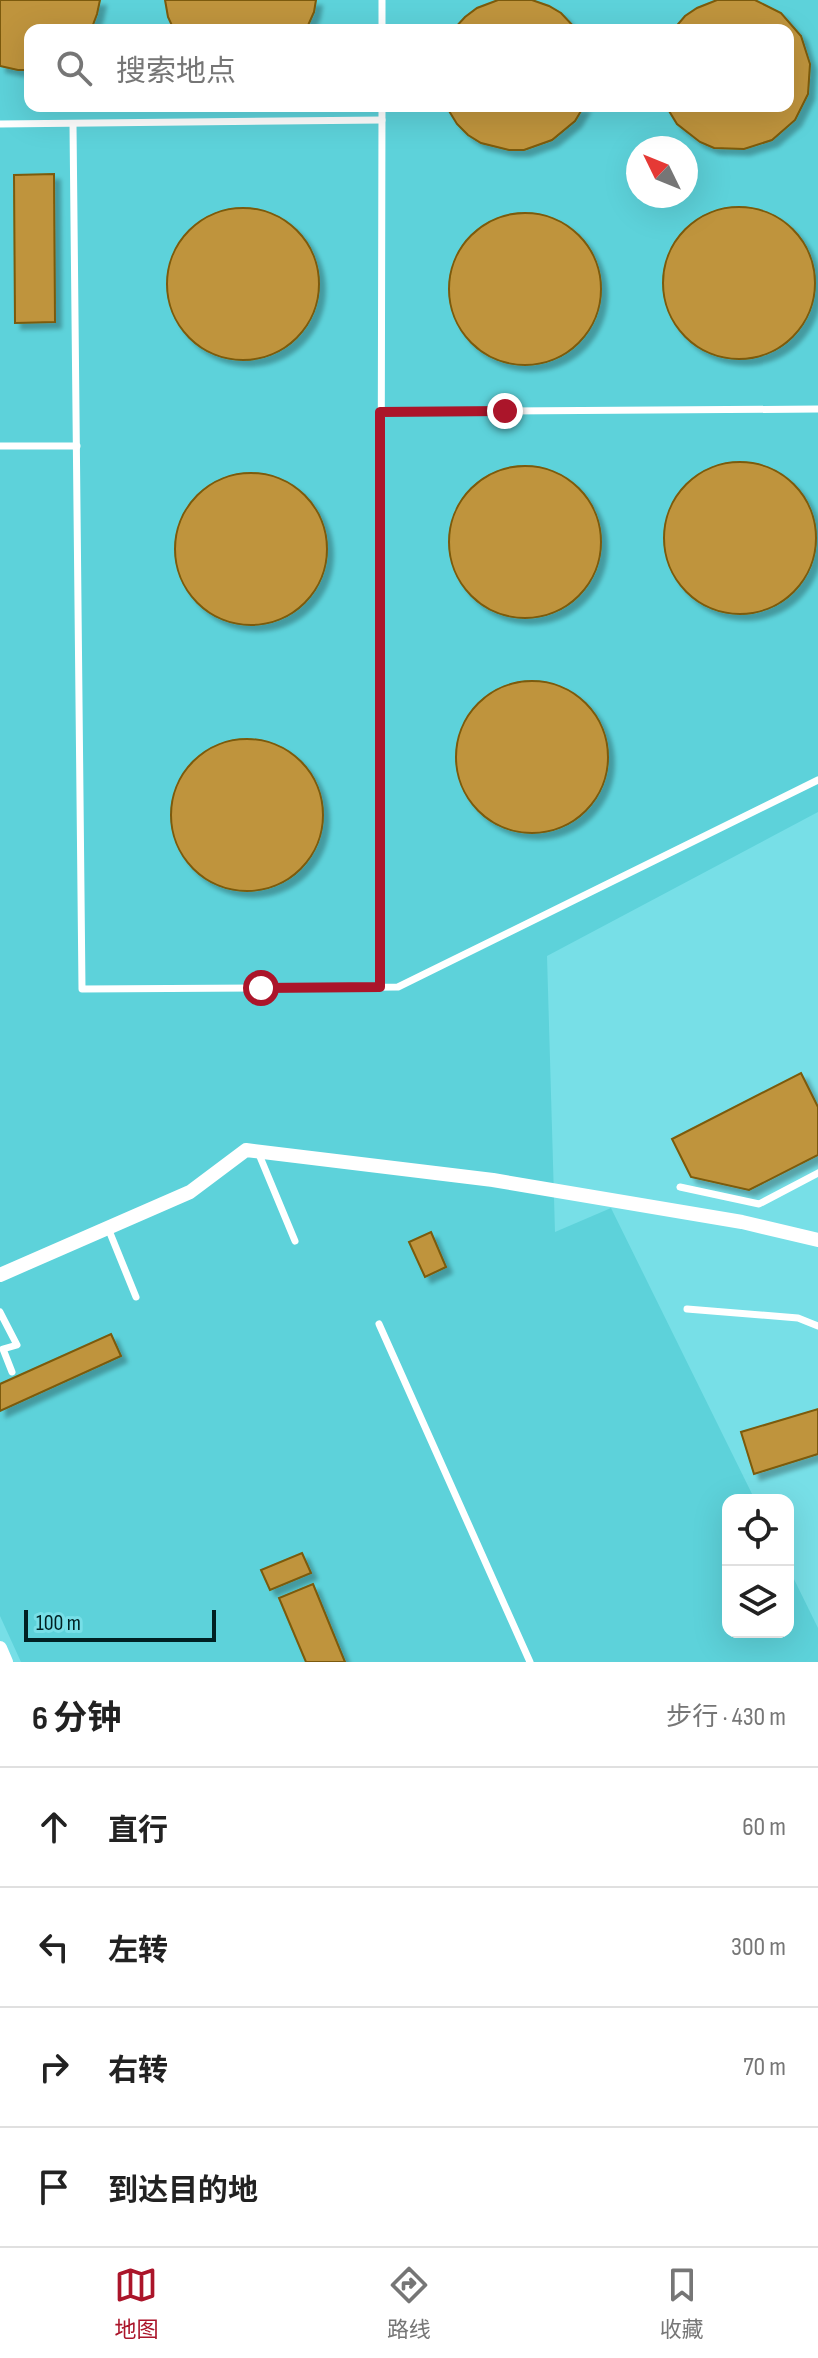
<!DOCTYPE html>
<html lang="zh">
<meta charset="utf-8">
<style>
:root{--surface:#fff;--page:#f6f6f6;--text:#222;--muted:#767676;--line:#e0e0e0;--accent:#ab152a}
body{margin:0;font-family:"Sofia Sans Condensed","Noto Sans SC",sans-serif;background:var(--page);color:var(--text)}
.controls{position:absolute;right:24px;bottom:24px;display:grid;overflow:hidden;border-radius:16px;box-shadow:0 8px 32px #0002}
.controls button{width:72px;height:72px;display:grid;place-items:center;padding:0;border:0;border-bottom:2px solid var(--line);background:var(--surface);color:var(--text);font:40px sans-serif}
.compass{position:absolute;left:626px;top:136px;width:72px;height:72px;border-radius:50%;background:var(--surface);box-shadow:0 8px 32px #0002;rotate:313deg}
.scale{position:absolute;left:24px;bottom:20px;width:192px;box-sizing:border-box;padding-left:8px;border:4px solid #002123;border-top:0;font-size:22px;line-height:28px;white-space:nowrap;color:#002123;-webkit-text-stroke:6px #77dfe7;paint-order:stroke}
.stop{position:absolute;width:24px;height:24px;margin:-18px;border:6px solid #ab152a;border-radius:50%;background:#fff}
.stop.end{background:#ab152a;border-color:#fff;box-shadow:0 2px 8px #0008}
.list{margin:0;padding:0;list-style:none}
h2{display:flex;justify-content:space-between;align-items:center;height:104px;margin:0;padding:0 32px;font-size:34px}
h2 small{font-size:26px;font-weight:400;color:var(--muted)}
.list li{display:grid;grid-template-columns:52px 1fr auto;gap:24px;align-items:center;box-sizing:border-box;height:120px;padding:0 32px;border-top:2px solid var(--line)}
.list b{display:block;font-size:30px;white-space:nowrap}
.list em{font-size:26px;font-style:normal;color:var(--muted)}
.icon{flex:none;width:44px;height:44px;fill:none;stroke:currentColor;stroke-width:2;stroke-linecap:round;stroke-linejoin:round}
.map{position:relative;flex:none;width:818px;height:1662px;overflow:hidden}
.search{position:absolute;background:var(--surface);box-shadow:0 8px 32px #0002;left:24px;right:24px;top:24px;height:88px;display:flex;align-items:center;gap:20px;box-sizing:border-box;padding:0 28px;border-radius:16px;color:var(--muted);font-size:30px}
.sheet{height:584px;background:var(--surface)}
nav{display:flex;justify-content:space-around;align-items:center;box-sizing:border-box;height:112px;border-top:2px solid var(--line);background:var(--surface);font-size:22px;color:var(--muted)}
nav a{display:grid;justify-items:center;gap:4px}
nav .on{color:var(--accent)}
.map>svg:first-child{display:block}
.built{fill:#5dd2da;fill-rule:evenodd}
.building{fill:#bf943d;stroke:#7c5a08;stroke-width:2;filter:url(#shadow)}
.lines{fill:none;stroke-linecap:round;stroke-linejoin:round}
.service{stroke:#fff;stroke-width:7}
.minor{stroke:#fff;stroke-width:14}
.route{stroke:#ab152a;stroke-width:10}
</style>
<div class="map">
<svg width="818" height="1662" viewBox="0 0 818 1662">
<defs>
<filter id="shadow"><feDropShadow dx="6" dy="6" stdDeviation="2" flood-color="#0004"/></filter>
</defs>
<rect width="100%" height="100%" fill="#77dfe7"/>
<path class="built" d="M 0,0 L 818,0 L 818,812 L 547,956 L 555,1232 L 611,1208 L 755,1500 L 728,1500 L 728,1632 L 788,1632 L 788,1567 L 818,1628 L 818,1662 L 21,1662 L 0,1616 ZM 30,30 L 788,30 L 788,106 L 30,106 ZM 638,148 L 686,148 L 686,196 L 638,196 Z"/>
<g class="building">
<polygon points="0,0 100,0 97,14 91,30 30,30 30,70 18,70 0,66"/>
<polygon points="165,0 316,0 314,12 306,30 174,30 168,17"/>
<polygon points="498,0 532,0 549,6 561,13 577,30 453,30 465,17 477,8"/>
<polygon points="717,0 755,0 781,13 801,36 810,64 808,94 795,120 772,140 744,149 714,148 700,142 677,124 666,106 788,106 788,30 673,30 685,16 697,8"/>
<polygon points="446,106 584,106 575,121 552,140 524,150 509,150 481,143 468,135 457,124"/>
<polygon points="54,174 55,322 15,323 14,175"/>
<circle cx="739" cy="283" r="76"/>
<circle cx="243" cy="284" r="76"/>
<circle cx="525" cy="289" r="76"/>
<circle cx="740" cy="538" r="76"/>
<circle cx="525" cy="542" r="76"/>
<circle cx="251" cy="549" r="76"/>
<circle cx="532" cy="757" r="76"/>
<circle cx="247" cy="815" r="76"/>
<polygon points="801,1073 818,1107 818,1155 749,1190 691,1177 672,1139"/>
<polygon points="431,1232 446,1267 425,1277 409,1242"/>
<polygon points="111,1334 121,1356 0,1411 0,1384"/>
<polygon points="818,1409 818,1454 754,1474 741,1432"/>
<polygon points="302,1553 311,1573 270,1590 261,1570"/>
<polygon points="313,1584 345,1662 306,1662 279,1598"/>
</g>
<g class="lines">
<g class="service">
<polyline points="382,30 382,0"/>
<polyline points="0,124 382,120"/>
<polyline points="73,124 82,989 398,987 818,780"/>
<polyline points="380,412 818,409"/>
<polyline points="0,446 77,446"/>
<polyline points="380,987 382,106"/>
<polyline points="258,1152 295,1241"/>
<polyline points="680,1187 759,1204 818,1173"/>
<polyline points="108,1228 136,1297"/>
<polyline points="687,1309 798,1318 818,1326"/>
<polyline points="0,1312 17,1345 3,1349 12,1372"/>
<polyline points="379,1324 530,1662"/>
</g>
<g class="minor">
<polyline points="0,1275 190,1192 246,1150 493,1180 742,1222 818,1240"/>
<polyline points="0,1648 6,1662"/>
</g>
</g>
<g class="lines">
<polyline class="route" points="261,988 380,987 380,412 505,411"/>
</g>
</svg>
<div class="controls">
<button><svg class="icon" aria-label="locate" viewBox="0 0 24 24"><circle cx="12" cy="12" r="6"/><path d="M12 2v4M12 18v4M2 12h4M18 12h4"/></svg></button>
<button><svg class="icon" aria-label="layers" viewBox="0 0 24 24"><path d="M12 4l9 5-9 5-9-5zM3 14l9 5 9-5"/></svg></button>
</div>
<svg class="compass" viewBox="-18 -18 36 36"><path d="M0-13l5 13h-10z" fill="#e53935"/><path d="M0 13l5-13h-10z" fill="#767676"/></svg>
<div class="scale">100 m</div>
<div class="stop" style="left:261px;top:988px"></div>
<div class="stop end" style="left:505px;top:411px"></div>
<div class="search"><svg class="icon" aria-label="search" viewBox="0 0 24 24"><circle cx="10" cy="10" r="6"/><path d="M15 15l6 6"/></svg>搜索地点</div>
</div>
<section class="sheet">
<h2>6 分钟<small>步行 · 430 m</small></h2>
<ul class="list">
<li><svg class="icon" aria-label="ahead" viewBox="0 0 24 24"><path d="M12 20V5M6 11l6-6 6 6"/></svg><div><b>直行</b></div><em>60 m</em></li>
<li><svg class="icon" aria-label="left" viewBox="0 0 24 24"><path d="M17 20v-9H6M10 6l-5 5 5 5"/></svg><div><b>左转</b></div><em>300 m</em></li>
<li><svg class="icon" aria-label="right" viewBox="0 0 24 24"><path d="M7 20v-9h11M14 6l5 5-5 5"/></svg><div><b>右转</b></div><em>70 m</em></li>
<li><svg class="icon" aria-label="arrive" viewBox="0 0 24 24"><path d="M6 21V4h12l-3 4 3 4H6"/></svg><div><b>到达目的地</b></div></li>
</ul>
</section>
<nav>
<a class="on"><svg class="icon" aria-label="map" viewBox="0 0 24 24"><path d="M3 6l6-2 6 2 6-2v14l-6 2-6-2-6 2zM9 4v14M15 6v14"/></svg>地图</a>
<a><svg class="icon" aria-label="directions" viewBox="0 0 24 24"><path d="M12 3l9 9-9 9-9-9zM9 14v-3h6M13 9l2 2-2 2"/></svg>路线</a>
<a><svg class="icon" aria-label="saved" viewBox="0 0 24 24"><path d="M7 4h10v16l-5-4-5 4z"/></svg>收藏</a>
</nav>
